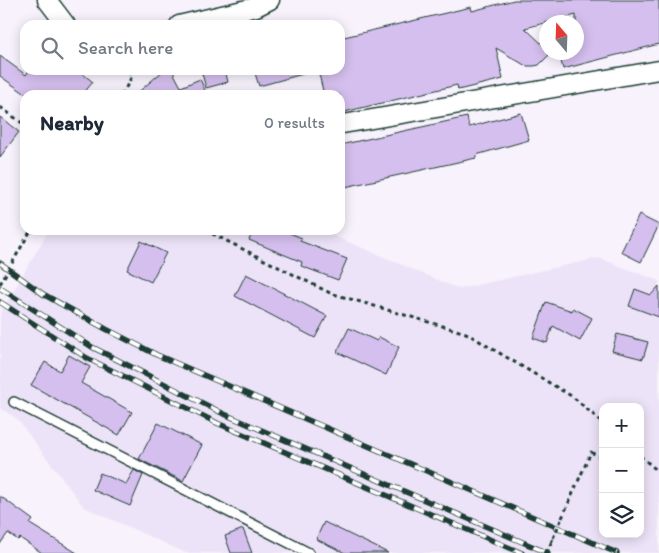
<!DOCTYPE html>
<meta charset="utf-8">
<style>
:root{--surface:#fff;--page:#f2f2f3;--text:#1f2937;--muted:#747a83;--line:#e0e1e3}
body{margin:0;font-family:Itim,sans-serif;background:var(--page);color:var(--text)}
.controls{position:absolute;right:15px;bottom:15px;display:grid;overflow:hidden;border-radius:10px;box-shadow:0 2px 12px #0003}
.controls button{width:45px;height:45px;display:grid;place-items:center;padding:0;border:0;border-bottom:1px solid var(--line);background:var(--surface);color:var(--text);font:25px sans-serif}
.compass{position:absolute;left:539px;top:15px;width:45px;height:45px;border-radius:50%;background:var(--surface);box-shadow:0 2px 12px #0003;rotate:341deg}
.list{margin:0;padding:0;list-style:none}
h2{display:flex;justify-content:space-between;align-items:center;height:65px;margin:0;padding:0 20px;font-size:21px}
h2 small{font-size:16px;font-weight:400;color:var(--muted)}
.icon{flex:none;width:28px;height:28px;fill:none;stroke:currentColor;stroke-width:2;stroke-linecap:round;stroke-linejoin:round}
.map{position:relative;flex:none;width:659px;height:553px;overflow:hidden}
.search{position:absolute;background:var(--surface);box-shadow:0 2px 12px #0003;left:20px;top:20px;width:325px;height:55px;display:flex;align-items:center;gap:12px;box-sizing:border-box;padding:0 18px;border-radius:15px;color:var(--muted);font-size:19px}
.panel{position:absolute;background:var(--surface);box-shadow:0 2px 12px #0003;left:20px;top:90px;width:325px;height:145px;border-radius:15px}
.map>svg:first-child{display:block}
.built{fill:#ede3f8;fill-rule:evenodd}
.building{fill:#d5bfee;stroke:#1f3d34}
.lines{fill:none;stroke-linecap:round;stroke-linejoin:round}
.service-casing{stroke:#1f3d34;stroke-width:12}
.minor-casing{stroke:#1f3d34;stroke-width:21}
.path{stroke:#1f3d34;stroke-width:3;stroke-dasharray:4 4;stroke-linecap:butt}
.service{stroke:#fff;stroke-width:9}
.minor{stroke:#fff;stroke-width:18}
.rail-casing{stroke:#1f3d34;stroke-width:5.5}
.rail{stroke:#fff;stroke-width:4;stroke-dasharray:11;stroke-linecap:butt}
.path-bridge{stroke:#1f3d34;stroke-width:3;stroke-dasharray:4 4;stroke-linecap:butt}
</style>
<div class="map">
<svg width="659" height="553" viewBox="0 0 659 553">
<rect width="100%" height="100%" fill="#f7f2fc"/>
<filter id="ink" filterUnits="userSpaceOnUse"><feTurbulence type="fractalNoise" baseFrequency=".02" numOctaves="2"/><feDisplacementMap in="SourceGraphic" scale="10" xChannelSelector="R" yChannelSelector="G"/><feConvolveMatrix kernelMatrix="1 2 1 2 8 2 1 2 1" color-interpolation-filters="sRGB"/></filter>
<g filter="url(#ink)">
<path class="built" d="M 49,230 L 320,230 L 459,289 L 599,258 L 659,281 L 659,553 L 186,553 L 84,507 L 17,419 L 0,408 L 0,314 ZM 603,407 L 640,407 L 640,534 L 603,534 Z"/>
<g class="building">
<polygon points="514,0 659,0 659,44 563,69 559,52 576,52 576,15 525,28 542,44 549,55 539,65 534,66 526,66 496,48 503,79 458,90 457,85 340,113 340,95 324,95 318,70 340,70 340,38 471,7 472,11"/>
<polygon points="0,56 26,75 29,70 78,70 93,82 82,95 27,95 0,76"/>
<polygon points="164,70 172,70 181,87 200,79 207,95 135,95"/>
<polygon points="201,70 225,70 228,82 206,88"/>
<polygon points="254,70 302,70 303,74 259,86"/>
<polygon points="521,113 529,140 476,155 476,158 345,187 340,166 340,145 467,117 469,127"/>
<polygon points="0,117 19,132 0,157"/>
<polygon points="639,215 659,225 641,262 621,252"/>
<polygon points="254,230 282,230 302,238 300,241 347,259 338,280 301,266 302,262 249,240"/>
<polygon points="141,241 166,253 151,282 127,270"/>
<polygon points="246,274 327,316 315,338 235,296"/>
<polygon points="659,286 659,317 629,306 635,289 651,295"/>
<polygon points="546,302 572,311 573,308 592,318 580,341 553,326 547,343 533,338"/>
<polygon points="349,328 377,341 379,337 399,347 386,375 337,352"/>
<polygon points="617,334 648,342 643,359 612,351"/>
<polygon points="69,355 90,367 81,383 132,412 119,435 31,385 45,362 60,371"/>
<polygon points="158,423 202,445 183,481 139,459"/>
<polygon points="134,470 143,475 130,506 93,490 100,473 126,484"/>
<polygon points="0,496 33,520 30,524 77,553 42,553 20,538 18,540 8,533 0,544"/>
<polygon points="324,522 388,553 345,553 316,539"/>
<polygon points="243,529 252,553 231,553 225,536"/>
</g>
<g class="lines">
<g class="service-casing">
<polyline id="service" points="14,402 309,553"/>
</g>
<g class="minor-casing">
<g id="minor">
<polyline points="47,0 66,25"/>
<polyline points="179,25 256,7 270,0"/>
<polyline points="343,124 659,70"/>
</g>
</g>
<g class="path">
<polyline points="122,95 132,76 128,70"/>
<polyline points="0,107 25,125"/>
<polyline points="205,230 330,293 466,333 573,397 603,423"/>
<polyline points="640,456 659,472"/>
<polyline points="562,518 591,452 603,459"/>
<polyline points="551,543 553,538"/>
</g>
<use href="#service" class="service"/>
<use href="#minor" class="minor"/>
<g class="rail-casing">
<g id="rail">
<polyline points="0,263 43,294 106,329 157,355 617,553"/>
<polyline points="0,288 92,347 222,413 548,553"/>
<polyline points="0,302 87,358 217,423 522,553"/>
</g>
</g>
<use href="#rail" class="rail"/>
<g class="path-bridge">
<polyline points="0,284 31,230"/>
<polyline points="553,538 562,518"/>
<polyline points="547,553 551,543"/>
</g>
</g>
</g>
</svg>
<div class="controls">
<button>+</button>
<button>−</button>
<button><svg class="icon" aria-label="layers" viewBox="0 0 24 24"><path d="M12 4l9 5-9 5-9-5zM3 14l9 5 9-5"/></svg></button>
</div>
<svg class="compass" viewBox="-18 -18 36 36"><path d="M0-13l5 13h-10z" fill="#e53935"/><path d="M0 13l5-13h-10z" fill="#747a83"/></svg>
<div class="search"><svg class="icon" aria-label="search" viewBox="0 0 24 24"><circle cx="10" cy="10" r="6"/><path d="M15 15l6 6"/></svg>Search here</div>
<section class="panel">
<h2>Nearby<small>0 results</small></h2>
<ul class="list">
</ul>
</section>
</div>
